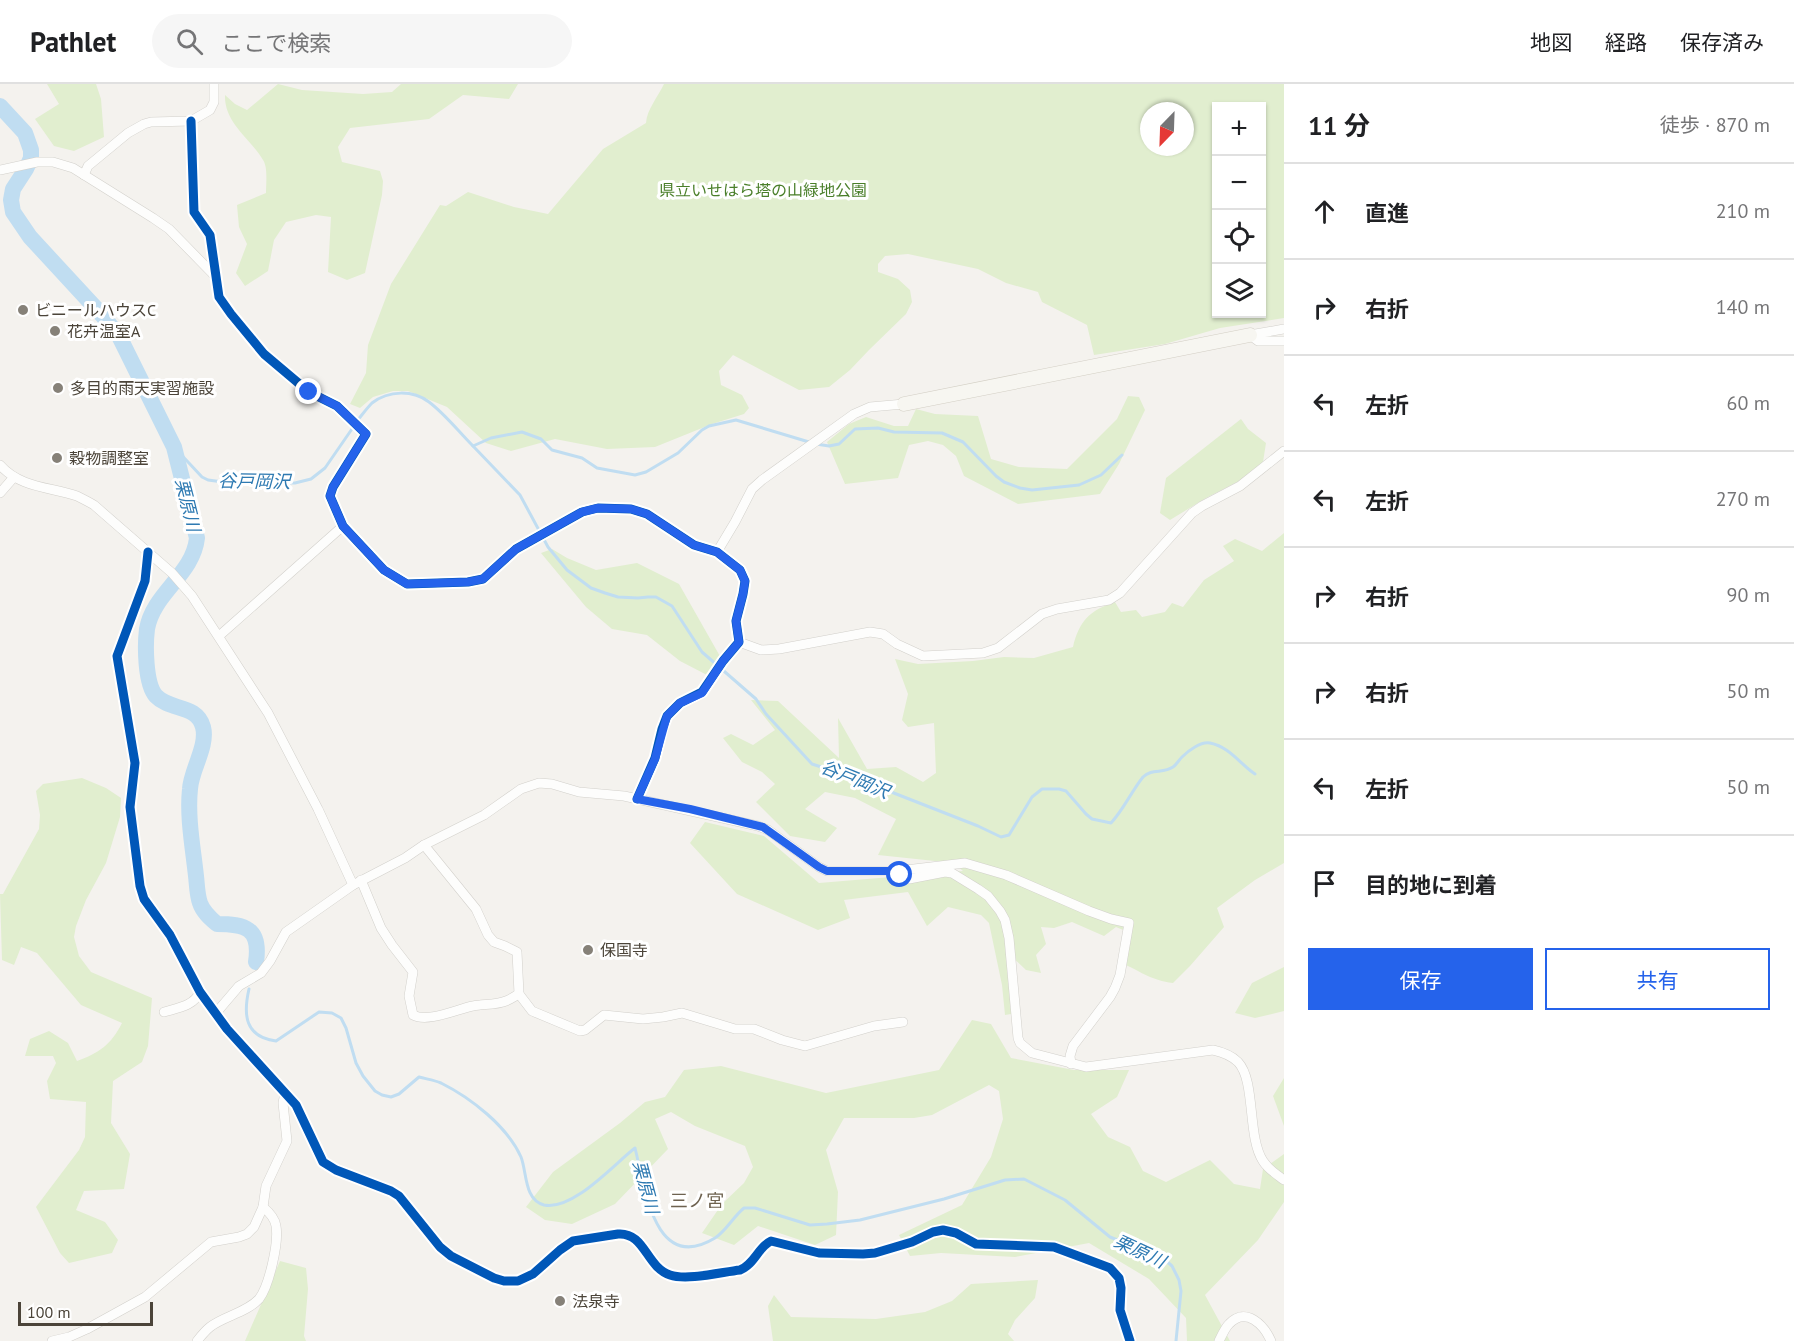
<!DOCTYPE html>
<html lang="ja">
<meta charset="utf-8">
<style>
:root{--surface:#fff;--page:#f6f6f6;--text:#202124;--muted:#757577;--line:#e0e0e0;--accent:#2563eb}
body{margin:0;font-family:"PT Sans","Noto Sans JP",sans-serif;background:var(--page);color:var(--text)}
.controls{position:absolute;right:18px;top:18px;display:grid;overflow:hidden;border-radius:0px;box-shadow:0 2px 4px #0004}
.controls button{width:54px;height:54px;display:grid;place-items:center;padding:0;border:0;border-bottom:2px solid var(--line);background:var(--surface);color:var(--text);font:30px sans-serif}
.compass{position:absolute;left:1140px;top:18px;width:54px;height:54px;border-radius:50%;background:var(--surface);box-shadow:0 2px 4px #0004;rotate:203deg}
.scale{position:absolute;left:18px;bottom:15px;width:135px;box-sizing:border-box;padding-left:6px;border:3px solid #4b4439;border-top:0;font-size:16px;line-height:21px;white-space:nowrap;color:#4b4439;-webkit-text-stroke:4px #fff;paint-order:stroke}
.stop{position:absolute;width:18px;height:18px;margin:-14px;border:4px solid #2563eb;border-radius:50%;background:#fff}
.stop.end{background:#2563eb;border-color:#fff;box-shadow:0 2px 6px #0008}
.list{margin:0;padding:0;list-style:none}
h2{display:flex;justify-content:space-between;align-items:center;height:78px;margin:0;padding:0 24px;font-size:26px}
h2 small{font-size:20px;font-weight:400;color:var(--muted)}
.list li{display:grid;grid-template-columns:39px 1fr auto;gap:18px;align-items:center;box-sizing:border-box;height:96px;padding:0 24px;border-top:2px solid var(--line)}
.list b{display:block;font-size:22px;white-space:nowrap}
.list em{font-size:20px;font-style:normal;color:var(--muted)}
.actions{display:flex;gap:12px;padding:18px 24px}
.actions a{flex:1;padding:14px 0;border:2px solid var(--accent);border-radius:0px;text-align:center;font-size:21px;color:var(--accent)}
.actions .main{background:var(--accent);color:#fff}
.icon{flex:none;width:33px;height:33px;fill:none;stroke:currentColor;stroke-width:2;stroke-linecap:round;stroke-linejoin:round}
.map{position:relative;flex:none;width:1284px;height:1257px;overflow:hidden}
header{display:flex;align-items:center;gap:36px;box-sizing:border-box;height:84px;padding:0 30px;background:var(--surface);border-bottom:2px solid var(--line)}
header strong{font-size:28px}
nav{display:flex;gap:33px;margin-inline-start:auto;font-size:21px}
.search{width:420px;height:54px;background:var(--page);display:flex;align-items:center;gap:15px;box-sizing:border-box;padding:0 21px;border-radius:33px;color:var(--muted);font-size:22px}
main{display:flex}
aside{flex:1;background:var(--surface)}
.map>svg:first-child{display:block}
.green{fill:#e1eecf;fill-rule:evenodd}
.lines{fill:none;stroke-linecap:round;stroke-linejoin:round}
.stream{stroke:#c0ddf1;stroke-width:3}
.river{stroke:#c0ddf1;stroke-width:16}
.street-casing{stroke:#d2d0cb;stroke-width:10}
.secondary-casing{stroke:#d3cfc5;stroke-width:15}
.street{stroke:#fdfdfc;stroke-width:9}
.secondary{stroke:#f7f6f1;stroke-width:14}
.cycleway-casing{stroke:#fff;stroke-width:13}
.cycleway{stroke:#0057b8;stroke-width:9}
.route{stroke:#2563eb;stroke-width:8}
.poi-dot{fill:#868178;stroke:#fff;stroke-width:2}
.labels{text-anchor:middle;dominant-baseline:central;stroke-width:6;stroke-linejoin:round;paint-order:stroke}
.park-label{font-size:16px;fill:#4a7f2a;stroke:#fff}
.poi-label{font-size:16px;fill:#4b4439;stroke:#fff;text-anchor:start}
.water-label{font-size:18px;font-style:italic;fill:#2e7ab2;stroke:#fff}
.neighbourhood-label{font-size:18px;fill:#6e6250;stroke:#fff}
</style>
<header>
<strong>Pathlet</strong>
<div class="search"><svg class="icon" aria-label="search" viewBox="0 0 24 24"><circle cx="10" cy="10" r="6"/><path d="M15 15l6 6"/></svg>ここで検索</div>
<nav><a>地図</a><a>経路</a><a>保存済み</a></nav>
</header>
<main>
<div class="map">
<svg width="1284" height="1257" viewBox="0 0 1284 1257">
<rect width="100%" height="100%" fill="#f4f2ee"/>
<g class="green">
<polygon points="47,0 96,0 101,15 104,53 74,67 54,62 35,35 59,20"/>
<path d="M 278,0 L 302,6 L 363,10 L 392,8 L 401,0 L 518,0 L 509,15 L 463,11 L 429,35 L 350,44 L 338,63 L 342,78 L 380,87 L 383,97 L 382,111 L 365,189 L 347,196 L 328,188 L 331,133 L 316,131 L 286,138 L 274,156 L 268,187 L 245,202 L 236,189 L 247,160 L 239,143 L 237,121 L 266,109 C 266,99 268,83 263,76 C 250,54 224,39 225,11 L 235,20 L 247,26 Z"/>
<path d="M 664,0 L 1284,0 L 1284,234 L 1220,244 L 1165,260 L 1094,271 L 1087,241 L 1042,218 L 1038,208 L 1006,199 L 978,185 L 908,170 L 885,172 L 878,180 L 878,188 L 898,195 L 910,206 L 912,218 L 906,230 L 869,266 L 850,286 L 829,303 L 799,306 L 733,271 L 719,287 L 721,301 L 742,311 L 749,324 L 744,330 L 712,340 L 655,363 L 607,365 L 555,355 L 511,367 L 486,359 L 447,323 L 408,307 L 393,307 L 373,313 L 360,324 L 350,320 L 366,289 L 368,261 L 391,200 L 440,121 L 446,122 L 468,108 L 514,123 L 548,130 L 603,65 L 646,39 C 647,25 658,13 664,0 ZM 1216,22 L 1262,22 L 1262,230 L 1216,230 ZM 1149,27 L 1185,27 L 1185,63 L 1149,63 Z"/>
<polygon points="1128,312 1139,313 1145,326 1119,380 1100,410 1018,420 964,392 956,372 943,361 928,357 909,361 898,394 845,400 827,358 849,340 866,333 894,342 908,342 916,325 935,330 978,332 991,375 1019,383 1067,385 1117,335"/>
<polygon points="1241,335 1248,345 1266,359 1263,378 1243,395 1206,414 1170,436 1160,429 1166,394"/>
<path d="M 1284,449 L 1284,779 L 1255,796 L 1217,824 L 1224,843 L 1190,882 L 1173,899 C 1151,896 1143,889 1124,880 L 1128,848 L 1116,843 L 1104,852 L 1072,838 L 1054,844 L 1041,843 L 1046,860 L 1036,871 L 1041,889 L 1026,886 L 1008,869 L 1011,930 L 1005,931 L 1002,901 L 989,839 L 981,831 L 948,823 L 927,842 L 908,808 L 844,816 L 850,834 L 818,846 L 737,810 L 690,759 L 705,738 L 764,752 L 819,799 L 963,787 L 954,779 L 878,771 L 896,735 L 855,714 L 825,708 L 805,725 L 837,744 L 825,758 L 790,752 L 756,718 L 775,700 L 762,688 L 742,678 L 723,654 L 731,650 L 753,661 L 775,646 L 751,616 L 778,617 L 839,674 L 838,634 L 867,685 L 896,683 L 923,698 L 936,689 L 934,639 L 908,643 L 902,636 L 908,610 L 895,575 L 918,580 L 973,577 L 1004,573 L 1034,574 L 1073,563 C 1079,537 1090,526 1115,518 L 1121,528 L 1136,526 L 1142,533 L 1165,528 L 1172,519 L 1183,523 L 1204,496 L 1234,477 L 1223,462 L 1235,455 L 1262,467 Z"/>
<polygon points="552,465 567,474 596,486 637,479 679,500 721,574 707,591 680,577 647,551 612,545 586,523 541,469"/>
<path d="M 82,694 L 106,704 L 121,714 L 120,733 L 106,779 L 86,816 L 76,842 L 74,853 L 79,872 L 91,888 L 152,914 L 148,962 L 142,978 L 113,997 L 111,1039 L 130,1070 L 124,1105 L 84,1107 L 76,1126 L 105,1138 L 118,1156 L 112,1169 L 69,1179 L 60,1169 L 36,1123 L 79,1066 L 85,1053 L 86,1018 L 50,1015 L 47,997 L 56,979 L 53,972 L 25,972 L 30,955 L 49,947 L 68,959 L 77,977 C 99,969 111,961 122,939 L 81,921 L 37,869 L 21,863 L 14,881 L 2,876 L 0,810 L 3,810 L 39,745 L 40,731 L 36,707 L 43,700 Z"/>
<polygon points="1284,883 1284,927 1255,934 1235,929 1252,899"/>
<polygon points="972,936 991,940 1011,974 1074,986 1129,986 1117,1013 1091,1030 1108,1053 1130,1063 1143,1087 1166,1098 1210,1076 1234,1100 1260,1105 1263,1085 1284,1070 1284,1118 1258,1156 1205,1211 1230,1257 1187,1257 1186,1234 1149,1195 1089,1159 1015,1173 941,1169 910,1172 899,1151 962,1121 991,1073 1003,1035 999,1007 989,1001 932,1031 914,1034 844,1034 826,1066 838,1108 836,1151 815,1161 758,1142 734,1161 702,1149 722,1120 744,1099 753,1083 745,1062 695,1042 671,1028 655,1035 668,1065 615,1120 572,1140 545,1136 526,1123 553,1088 620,1039 645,1018 665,1013 684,986 721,982 826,1009 939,986"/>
<polygon points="1284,994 1284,1042 1273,1012"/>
<polygon points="280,1177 306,1184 308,1205 304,1252 306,1257 245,1257"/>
<polygon points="1038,1196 1035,1214 1015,1236 1008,1250 1014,1257 773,1257 768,1222 774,1211 791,1233 876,1235 925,1228 952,1217 971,1200"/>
</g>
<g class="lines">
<g class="stream">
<path d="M 357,337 C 362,331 367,324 372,319 C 389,306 413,306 429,318 C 445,330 459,348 473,362 L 491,354 L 522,348 L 541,355 L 552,366 L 582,374 L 597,384 L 635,391 L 646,388 L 678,369 L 702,346 L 709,342 L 736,336 L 809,358"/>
<polyline points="816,360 829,362 839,360 855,345 878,344 894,348 942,349 963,358 996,392 1004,398 1020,404 1032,406 1079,401 1101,391 1122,371"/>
<path d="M 473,362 L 520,411 L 548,463 L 567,486 L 591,504 L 605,509 L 618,513 L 638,514 L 648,513 L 656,513 L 672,522 L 702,568 L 756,615 L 766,630 L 812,680 L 858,695 L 978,742 L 1001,753 L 1009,751 L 1032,713 L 1042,705 L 1059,705 L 1066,707 L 1086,730 L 1092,735 L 1111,739 C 1124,725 1131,708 1143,693 C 1152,684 1163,690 1173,683 C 1176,681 1179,676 1182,673 C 1188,667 1201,657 1210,659 C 1230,663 1240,680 1255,690"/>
<polyline points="174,363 202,393 208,396 223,398 295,399 311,395 325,384 354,342"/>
<path d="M 249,905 C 243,931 245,953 276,957 L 319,928 L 332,929 L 341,934 L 346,944 L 356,979 L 363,992 L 375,1007 L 382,1011 L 391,1013 L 399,1010 L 419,993 C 426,995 434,996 441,999 C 471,1014 507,1042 521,1073 C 527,1088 524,1116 544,1121 C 573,1127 614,1080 635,1064 C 645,1103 654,1191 715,1154 C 726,1147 733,1133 744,1124 L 755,1124 L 810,1141 L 827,1140 L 860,1136 L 944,1115 L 1005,1096 L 1024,1095 L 1065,1116 L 1110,1153 L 1164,1175 L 1172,1182 L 1179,1196 L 1181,1207 L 1176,1257"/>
</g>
<path class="river" d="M 0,22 L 25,49 L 31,66 L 31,74 L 26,85 L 13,105 L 11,116 L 13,128 L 30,153 L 102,231 L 119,252 L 174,363 L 197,454 C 193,491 153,509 147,545 C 145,561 145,600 156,612 C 170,627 197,620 203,643 C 208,662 191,686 190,705 C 187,733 193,764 196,792 C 197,800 197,811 200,819 C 203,828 210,834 217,840 C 245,840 261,844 256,878"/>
<g class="street-casing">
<g id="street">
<polyline points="191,37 194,128 210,151 219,213 231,230 264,270 309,308 337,322 366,350 333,403 330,412 343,442 384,486 407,500 468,498 483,495 516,465 582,428 598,424 631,425 647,430 694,461 717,468 740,486 745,497 743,510 736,537 739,558 723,577 702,608 680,619 667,632 662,645 655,674 637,715"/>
<polyline points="0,86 37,78 53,78 73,84 153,134 169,145 216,193"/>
<polyline points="84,91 88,82 128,49 144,40 151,38 191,37 210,26 214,18 214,0"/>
<polyline points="1250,251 1258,257 1284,257"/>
<polyline points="1250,251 1284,245"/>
<path d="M 0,381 C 20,404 51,403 77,412 C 83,415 89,418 94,421 L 172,489 L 192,512 L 268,629 L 318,725 L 353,801"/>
<polyline points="0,409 14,393"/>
<path d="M 148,468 L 145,497 L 117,572 L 135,679 L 130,723 L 140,802 L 144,815 L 170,851 L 200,908 L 227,945 L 296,1021 L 323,1078 L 336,1086 L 391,1107 L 399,1112 L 440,1163 L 451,1172 L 494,1194 L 504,1197 L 518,1197 L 533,1190 L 560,1166 L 573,1157 L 618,1150 C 645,1148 646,1183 670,1191 C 687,1197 722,1188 740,1186 C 755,1180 758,1163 771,1157 L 819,1169 L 863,1170 L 875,1169 L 912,1158 L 933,1148 L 943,1146 L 956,1149 L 976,1160 L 1054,1163 L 1110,1184 L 1119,1194 L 1121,1204 L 1120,1226 L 1130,1257"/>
<polyline points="717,468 735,438 752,405 762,396 854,330 870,323 904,320"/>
<polyline points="219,552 343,442"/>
<polyline points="739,558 761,566 779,565 870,548 883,550 897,560 923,572 983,569 998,564 1042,530 1057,525 1109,516 1120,509 1192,429 1202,422 1240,402 1284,367"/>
<polyline points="424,761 476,825 488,851 494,858 505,862 517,868 519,910 532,927 580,947 585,946 604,931 643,935 663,933 682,929 735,945 754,945 782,956 805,962 874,942 903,938"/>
<path d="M 897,787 L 909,795 L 945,788 L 952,789 L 978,805 L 988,812 L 1000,827 L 1005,836 L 1009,854 L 1018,954 L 1020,959 L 1032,969 L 1086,983 L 1213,966 C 1222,968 1231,971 1238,978 C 1256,997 1247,1053 1263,1077 C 1268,1085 1276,1090 1284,1096"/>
<path d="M 361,796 L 381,844 L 392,861 L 413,888 L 409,912 L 413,931 C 428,939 457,925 473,922 C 484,920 496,921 506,917 C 511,915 515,912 519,910"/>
<path d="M 164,928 C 177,924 194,922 200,908"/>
<polyline points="216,929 239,902 261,889 270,877 286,848 353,801 405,774 424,761 484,731 521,705 539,699 552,700 579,708 624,712 758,742 768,746 819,783 827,787 897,787 965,779 1006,791 1089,827 1111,835 1129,839 1120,891 1115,904 1110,913 1073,962 1070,972 1071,980"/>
<polyline points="52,1257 69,1253 87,1245 145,1213 211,1158 239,1153 247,1150 254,1143 263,1123 266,1102 287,1057 283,1019 285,1009"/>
<path d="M 197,1257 C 201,1252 205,1247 210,1243 C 224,1232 246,1229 259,1215 C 269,1202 279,1159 276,1142 C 275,1134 269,1128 263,1123"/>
<path d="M 1219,1257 C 1222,1251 1225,1244 1229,1240 C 1246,1222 1264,1241 1271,1257"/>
</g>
</g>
<g class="secondary-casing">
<polyline id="secondary" points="904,320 1250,251"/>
</g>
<use href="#street" class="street"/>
<use href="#secondary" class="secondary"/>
<g class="cycleway-casing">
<g id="cycleway">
<polyline points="191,37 194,128 210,151 219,213 231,230 264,270 309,308 337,322 366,350 333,403 330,412 343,442 384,486 407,500 468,498 483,495 516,465 582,428 598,424 631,425 647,430 694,461 717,468 740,486 745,497 743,510 736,537 739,558 723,577 702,608 680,619 667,632 662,645 655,674 637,715"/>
<path d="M 148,468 L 145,497 L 117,572 L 135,679 L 130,723 L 140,802 L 144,815 L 170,851 L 200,908 L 227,945 L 296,1021 L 323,1078 L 336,1086 L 391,1107 L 399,1112 L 440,1163 L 451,1172 L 494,1194 L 504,1197 L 518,1197 L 533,1190 L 560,1166 L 573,1157 L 618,1150 C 645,1148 646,1183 670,1191 C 687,1197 722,1188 740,1186 C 755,1180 758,1163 771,1157 L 819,1169 L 863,1170 L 875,1169 L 912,1158 L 933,1148 L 943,1146 L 956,1149 L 976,1160 L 1054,1163 L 1110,1184 L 1119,1194 L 1121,1204 L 1120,1226 L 1130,1257"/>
</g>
</g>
<use href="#cycleway" class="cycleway"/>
</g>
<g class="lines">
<polyline class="route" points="309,308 337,322 366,350 333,403 330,412 343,442 384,486 407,500 468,498 483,495 516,465 582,428 598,424 631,425 647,430 694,461 717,468 740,486 745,497 743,510 736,537 739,558 723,577 702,609 680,619 667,632 655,675 637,715 690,725 763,743 819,783 827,787 897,787 900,791"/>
</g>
<g class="poi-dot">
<circle cx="23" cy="226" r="6"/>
<circle cx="55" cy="247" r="6"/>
<circle cx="58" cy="304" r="6"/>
<circle cx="57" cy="374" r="6"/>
<circle cx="588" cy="866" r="6"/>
<circle cx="560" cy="1217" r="6"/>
</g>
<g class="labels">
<g class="park-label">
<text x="763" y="106">県立いせはら塔の山緑地公園</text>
</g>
<g class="poi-label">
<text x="35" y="226">ビニールハウスC</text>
<text x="67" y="247">花卉温室A</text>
<text x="70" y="304">多目的雨天実習施設</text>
<text x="69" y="374">穀物調整室</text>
<text x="600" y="866">保国寺</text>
<text x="572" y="1217">法泉寺</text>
</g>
<g class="water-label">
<text transform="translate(254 397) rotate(1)">谷戸岡沢</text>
<text transform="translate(188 421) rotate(76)">栗原川</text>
<text transform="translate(855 695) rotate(22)">谷戸岡沢</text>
<text transform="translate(646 1103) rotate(75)">栗原川</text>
<text transform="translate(1140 1167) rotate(25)">栗原川</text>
</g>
<g class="neighbourhood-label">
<text x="697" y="1116">三ノ宮</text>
</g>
</g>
</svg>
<div class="controls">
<button>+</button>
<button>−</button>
<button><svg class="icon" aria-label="locate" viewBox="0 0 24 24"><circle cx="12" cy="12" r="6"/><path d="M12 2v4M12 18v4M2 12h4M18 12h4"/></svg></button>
<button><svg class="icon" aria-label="layers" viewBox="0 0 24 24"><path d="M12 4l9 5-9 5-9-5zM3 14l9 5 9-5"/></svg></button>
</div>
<svg class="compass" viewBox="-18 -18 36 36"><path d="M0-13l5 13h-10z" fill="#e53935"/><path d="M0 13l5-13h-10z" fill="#757577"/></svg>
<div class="scale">100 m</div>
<div class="stop" style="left:900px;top:791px"></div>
<div class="stop end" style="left:309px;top:308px"></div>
</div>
<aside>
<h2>11 分<small>徒歩 · 870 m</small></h2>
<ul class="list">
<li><svg class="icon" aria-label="ahead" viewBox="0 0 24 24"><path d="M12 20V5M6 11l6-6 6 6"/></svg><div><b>直進</b></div><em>210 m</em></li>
<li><svg class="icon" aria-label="right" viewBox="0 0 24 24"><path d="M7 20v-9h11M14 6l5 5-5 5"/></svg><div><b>右折</b></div><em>140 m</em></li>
<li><svg class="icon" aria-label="left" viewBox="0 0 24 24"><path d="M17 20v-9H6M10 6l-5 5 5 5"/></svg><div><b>左折</b></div><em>60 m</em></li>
<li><svg class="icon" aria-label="left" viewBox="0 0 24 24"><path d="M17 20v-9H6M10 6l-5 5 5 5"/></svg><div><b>左折</b></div><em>270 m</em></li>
<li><svg class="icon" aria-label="right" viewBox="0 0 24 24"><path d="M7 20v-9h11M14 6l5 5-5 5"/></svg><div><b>右折</b></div><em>90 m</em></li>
<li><svg class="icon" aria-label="right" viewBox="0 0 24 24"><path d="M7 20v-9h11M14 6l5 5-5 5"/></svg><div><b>右折</b></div><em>50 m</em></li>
<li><svg class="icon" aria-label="left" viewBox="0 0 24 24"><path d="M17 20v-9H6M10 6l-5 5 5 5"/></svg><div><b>左折</b></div><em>50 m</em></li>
<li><svg class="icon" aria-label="arrive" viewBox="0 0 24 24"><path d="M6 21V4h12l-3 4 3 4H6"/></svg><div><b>目的地に到着</b></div></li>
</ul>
<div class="actions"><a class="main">保存</a><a>共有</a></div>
</aside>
</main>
